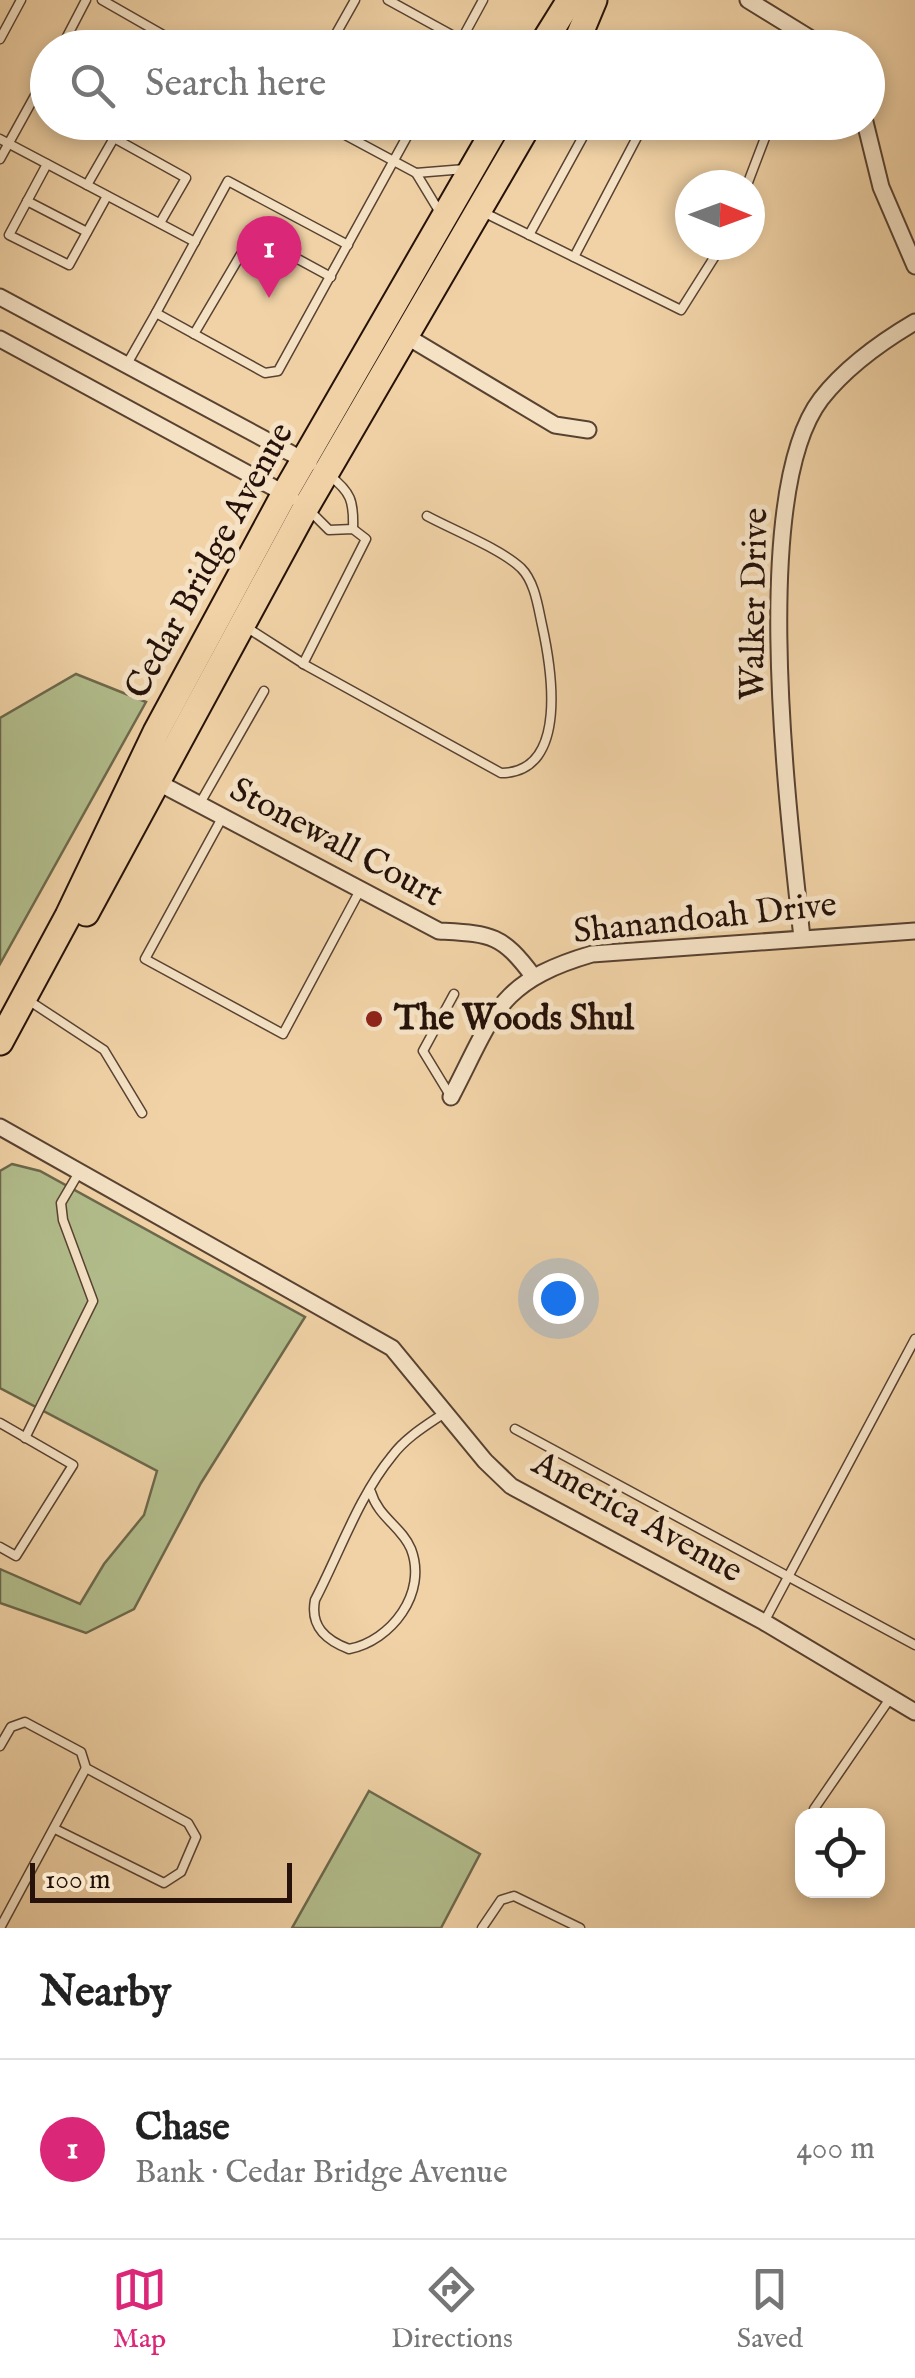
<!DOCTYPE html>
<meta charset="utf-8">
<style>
:root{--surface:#fff;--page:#f6f6f6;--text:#222;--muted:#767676;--line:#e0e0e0;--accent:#db2777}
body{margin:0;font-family:"IM FELL English",serif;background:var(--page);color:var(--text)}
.controls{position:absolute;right:30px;bottom:30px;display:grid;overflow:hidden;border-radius:20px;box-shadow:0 5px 15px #0003}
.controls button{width:90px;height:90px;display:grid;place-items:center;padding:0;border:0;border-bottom:2px solid var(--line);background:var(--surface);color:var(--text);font:50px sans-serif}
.compass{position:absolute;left:675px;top:170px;width:90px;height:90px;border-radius:50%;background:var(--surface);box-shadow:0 5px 15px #0003;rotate:91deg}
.scale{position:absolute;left:30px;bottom:25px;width:262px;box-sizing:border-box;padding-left:10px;border:5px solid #26120a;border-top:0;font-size:28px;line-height:35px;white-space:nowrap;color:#26120a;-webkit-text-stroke:8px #f5e2c5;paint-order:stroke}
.you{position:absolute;left:558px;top:1298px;width:35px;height:35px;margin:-25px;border:8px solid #fff;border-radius:50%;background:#1a73e8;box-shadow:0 0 0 15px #1a73e833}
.badge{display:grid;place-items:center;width:65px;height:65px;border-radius:50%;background:var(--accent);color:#fff;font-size:32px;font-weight:700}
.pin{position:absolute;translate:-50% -82px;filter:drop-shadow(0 2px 5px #0008)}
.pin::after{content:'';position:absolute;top:52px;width:35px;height:30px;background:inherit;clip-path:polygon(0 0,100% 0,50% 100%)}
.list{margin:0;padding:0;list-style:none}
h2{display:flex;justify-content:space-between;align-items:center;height:130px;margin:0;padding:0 40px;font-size:42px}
h2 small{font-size:32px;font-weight:400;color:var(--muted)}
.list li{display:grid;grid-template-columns:65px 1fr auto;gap:30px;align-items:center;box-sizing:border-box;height:180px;padding:0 40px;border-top:2px solid var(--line)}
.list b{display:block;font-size:38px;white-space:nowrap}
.list p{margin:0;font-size:32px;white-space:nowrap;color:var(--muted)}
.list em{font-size:32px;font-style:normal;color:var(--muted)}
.icon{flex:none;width:55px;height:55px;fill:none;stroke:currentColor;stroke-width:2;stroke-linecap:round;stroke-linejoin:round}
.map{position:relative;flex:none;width:915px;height:1928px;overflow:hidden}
.search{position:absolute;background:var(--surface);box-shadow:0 5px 15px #0003;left:30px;right:30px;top:30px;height:110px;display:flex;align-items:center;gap:25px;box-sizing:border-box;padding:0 35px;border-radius:55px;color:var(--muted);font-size:38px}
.sheet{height:310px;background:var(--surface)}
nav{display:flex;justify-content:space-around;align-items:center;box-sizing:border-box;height:140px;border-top:2px solid var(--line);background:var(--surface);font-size:28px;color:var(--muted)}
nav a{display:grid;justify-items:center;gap:5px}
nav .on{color:var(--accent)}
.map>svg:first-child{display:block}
.green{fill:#b2bd8c;stroke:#6c684b;stroke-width:2.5}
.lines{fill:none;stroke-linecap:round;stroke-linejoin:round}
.lane-casing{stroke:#584231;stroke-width:11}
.street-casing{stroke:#584231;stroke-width:19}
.primary-casing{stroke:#26120a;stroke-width:29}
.lane{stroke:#f5e2c5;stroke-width:8}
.street{stroke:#f5e2c5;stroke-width:15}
.primary{stroke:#f0d2a6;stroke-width:25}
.poi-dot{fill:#8f2418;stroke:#f5e2c5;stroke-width:4}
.labels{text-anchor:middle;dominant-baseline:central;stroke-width:10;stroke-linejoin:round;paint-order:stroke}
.street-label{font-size:35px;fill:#26120a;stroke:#f5e2c5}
.poi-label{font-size:35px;font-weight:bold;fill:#26120a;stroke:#f5e2c5;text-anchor:start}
</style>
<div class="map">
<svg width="915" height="1928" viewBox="0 0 915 1928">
<rect width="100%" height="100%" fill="#f0d2a6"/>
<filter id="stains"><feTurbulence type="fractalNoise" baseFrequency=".002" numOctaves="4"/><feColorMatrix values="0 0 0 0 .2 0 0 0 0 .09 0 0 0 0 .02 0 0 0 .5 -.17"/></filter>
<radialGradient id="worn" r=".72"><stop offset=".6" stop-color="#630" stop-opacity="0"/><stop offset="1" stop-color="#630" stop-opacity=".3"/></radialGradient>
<g class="green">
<polygon points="76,674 146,702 0,964 0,718"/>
<polygon points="12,1164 40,1171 305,1317 201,1483 134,1609 86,1633 0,1603 0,1569 80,1604 104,1564 144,1515 157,1471 0,1388 0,1171"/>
<polygon points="369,1791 480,1854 441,1928 292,1928"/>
</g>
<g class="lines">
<g class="lane-casing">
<g id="lane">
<polyline points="102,0 186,48"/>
<polyline points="388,0 461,40"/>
<polyline points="0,39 21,0"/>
<polyline points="61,48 86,0"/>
<polyline points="328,48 355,0"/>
<polyline points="457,48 483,0"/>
<polyline points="321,122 416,173 439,211"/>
<polyline points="0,139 195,242"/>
<polyline points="0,159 48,72"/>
<polyline points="47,164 9,235 69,265 107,196"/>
<polyline points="416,173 465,169"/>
<polyline points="87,185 114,138 186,178 160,223"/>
<polyline points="747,185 771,122"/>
<polyline points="27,201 87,232"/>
<polyline points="483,212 681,310 722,245"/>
<polyline points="529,235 591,122"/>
<polyline points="574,257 645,122"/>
<polyline points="156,313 228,181 348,245"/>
<polyline points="194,334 247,244 261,239 331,277"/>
<polyline points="127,364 156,313 265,373 278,371 415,122"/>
<path d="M 329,475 C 351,492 354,501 353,529"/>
<path d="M 246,627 L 307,666 L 501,773 C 570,773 551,666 542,625 C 538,607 535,582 521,568 C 501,549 453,530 427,516"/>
<polyline points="303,664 366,539 353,529 329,530 308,509"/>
<polyline points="199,805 264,691"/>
<polyline points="222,818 145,959 283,1034 359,892"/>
<polyline points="28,1000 104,1050 142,1113"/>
<polyline points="451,1097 423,1051 454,994"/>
<polyline points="0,1423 73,1465 16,1556 0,1547"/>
<polyline points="515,1429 915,1645"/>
<polyline points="25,1438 93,1301 63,1220 61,1203 78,1174"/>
<path d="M 371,1492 C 378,1517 402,1527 411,1549 C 428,1593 391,1641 349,1649 C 325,1640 310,1626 315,1600 C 339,1554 359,1496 392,1456 C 406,1437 427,1425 446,1412"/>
<polyline points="764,1622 915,1339"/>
<polyline points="0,1746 11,1727 25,1722 81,1752 86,1768 188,1823 196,1837 181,1872 164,1883 55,1829"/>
<polyline points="814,1809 891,1697"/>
<polyline points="0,1928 86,1768"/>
<polyline points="482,1928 501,1900 514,1896 580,1928"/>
</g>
</g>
<g class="street-casing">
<g id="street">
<polyline points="748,0 826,48"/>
<polyline points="865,122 881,187 915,266"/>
<polyline points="0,297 309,463"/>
<polyline points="406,336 555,425 588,430"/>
<polyline points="0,339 291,497"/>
<path d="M 159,783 L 439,931 C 490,934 501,933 533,976"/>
<path d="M 802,938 C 789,816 748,495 821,399 C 846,367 881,342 915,322"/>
<path d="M 451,1097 C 494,1015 496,982 592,954 L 915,931"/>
<polyline points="0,1127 392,1348 485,1461 511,1486 764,1622 915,1712"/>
</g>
</g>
<g class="primary-casing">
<g id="primary">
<polyline points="540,48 570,0"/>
<polyline points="574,48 594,0"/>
<polyline points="86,913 306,507 530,122"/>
<polyline points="0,1042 68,916 156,732 285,493 499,122"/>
</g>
</g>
<use href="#lane" class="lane"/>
<use href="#street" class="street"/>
<use href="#primary" class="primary"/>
</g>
<circle class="poi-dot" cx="374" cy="1019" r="10"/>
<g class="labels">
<g class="street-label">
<text transform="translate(210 561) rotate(-61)">Cedar Bridge Avenue</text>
<text transform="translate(755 604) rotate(-89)">Walker Drive</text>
<text transform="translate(336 843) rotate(28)">Stonewall Court</text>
<text transform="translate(705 919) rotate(-6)">Shanandoah Drive</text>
<text transform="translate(637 1518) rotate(29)">America Avenue</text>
</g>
<g class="poi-label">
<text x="394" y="1019">The Woods Shul</text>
</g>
</g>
<rect width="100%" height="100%" filter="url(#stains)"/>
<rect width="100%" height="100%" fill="url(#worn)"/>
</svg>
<div class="controls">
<button><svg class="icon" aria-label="locate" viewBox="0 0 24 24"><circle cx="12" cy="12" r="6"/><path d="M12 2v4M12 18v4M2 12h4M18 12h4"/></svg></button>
</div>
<svg class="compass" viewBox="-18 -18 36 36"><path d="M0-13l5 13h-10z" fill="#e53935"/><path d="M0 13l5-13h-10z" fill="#767676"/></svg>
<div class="scale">100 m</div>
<div class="you"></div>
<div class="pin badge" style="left:269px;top:298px">1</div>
<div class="search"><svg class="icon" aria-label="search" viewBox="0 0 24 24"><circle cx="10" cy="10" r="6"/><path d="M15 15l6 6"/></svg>Search here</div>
</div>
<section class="sheet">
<h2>Nearby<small></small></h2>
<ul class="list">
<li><span class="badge">1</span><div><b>Chase</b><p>Bank · Cedar Bridge Avenue</p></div><em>400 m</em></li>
</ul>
</section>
<nav>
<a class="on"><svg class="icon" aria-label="map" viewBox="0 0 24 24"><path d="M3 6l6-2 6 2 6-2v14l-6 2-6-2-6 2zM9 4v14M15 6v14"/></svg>Map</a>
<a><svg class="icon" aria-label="directions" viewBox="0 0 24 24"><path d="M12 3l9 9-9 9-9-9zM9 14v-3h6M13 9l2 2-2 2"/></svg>Directions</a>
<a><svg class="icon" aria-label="saved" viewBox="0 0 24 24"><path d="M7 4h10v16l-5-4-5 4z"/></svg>Saved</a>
</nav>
